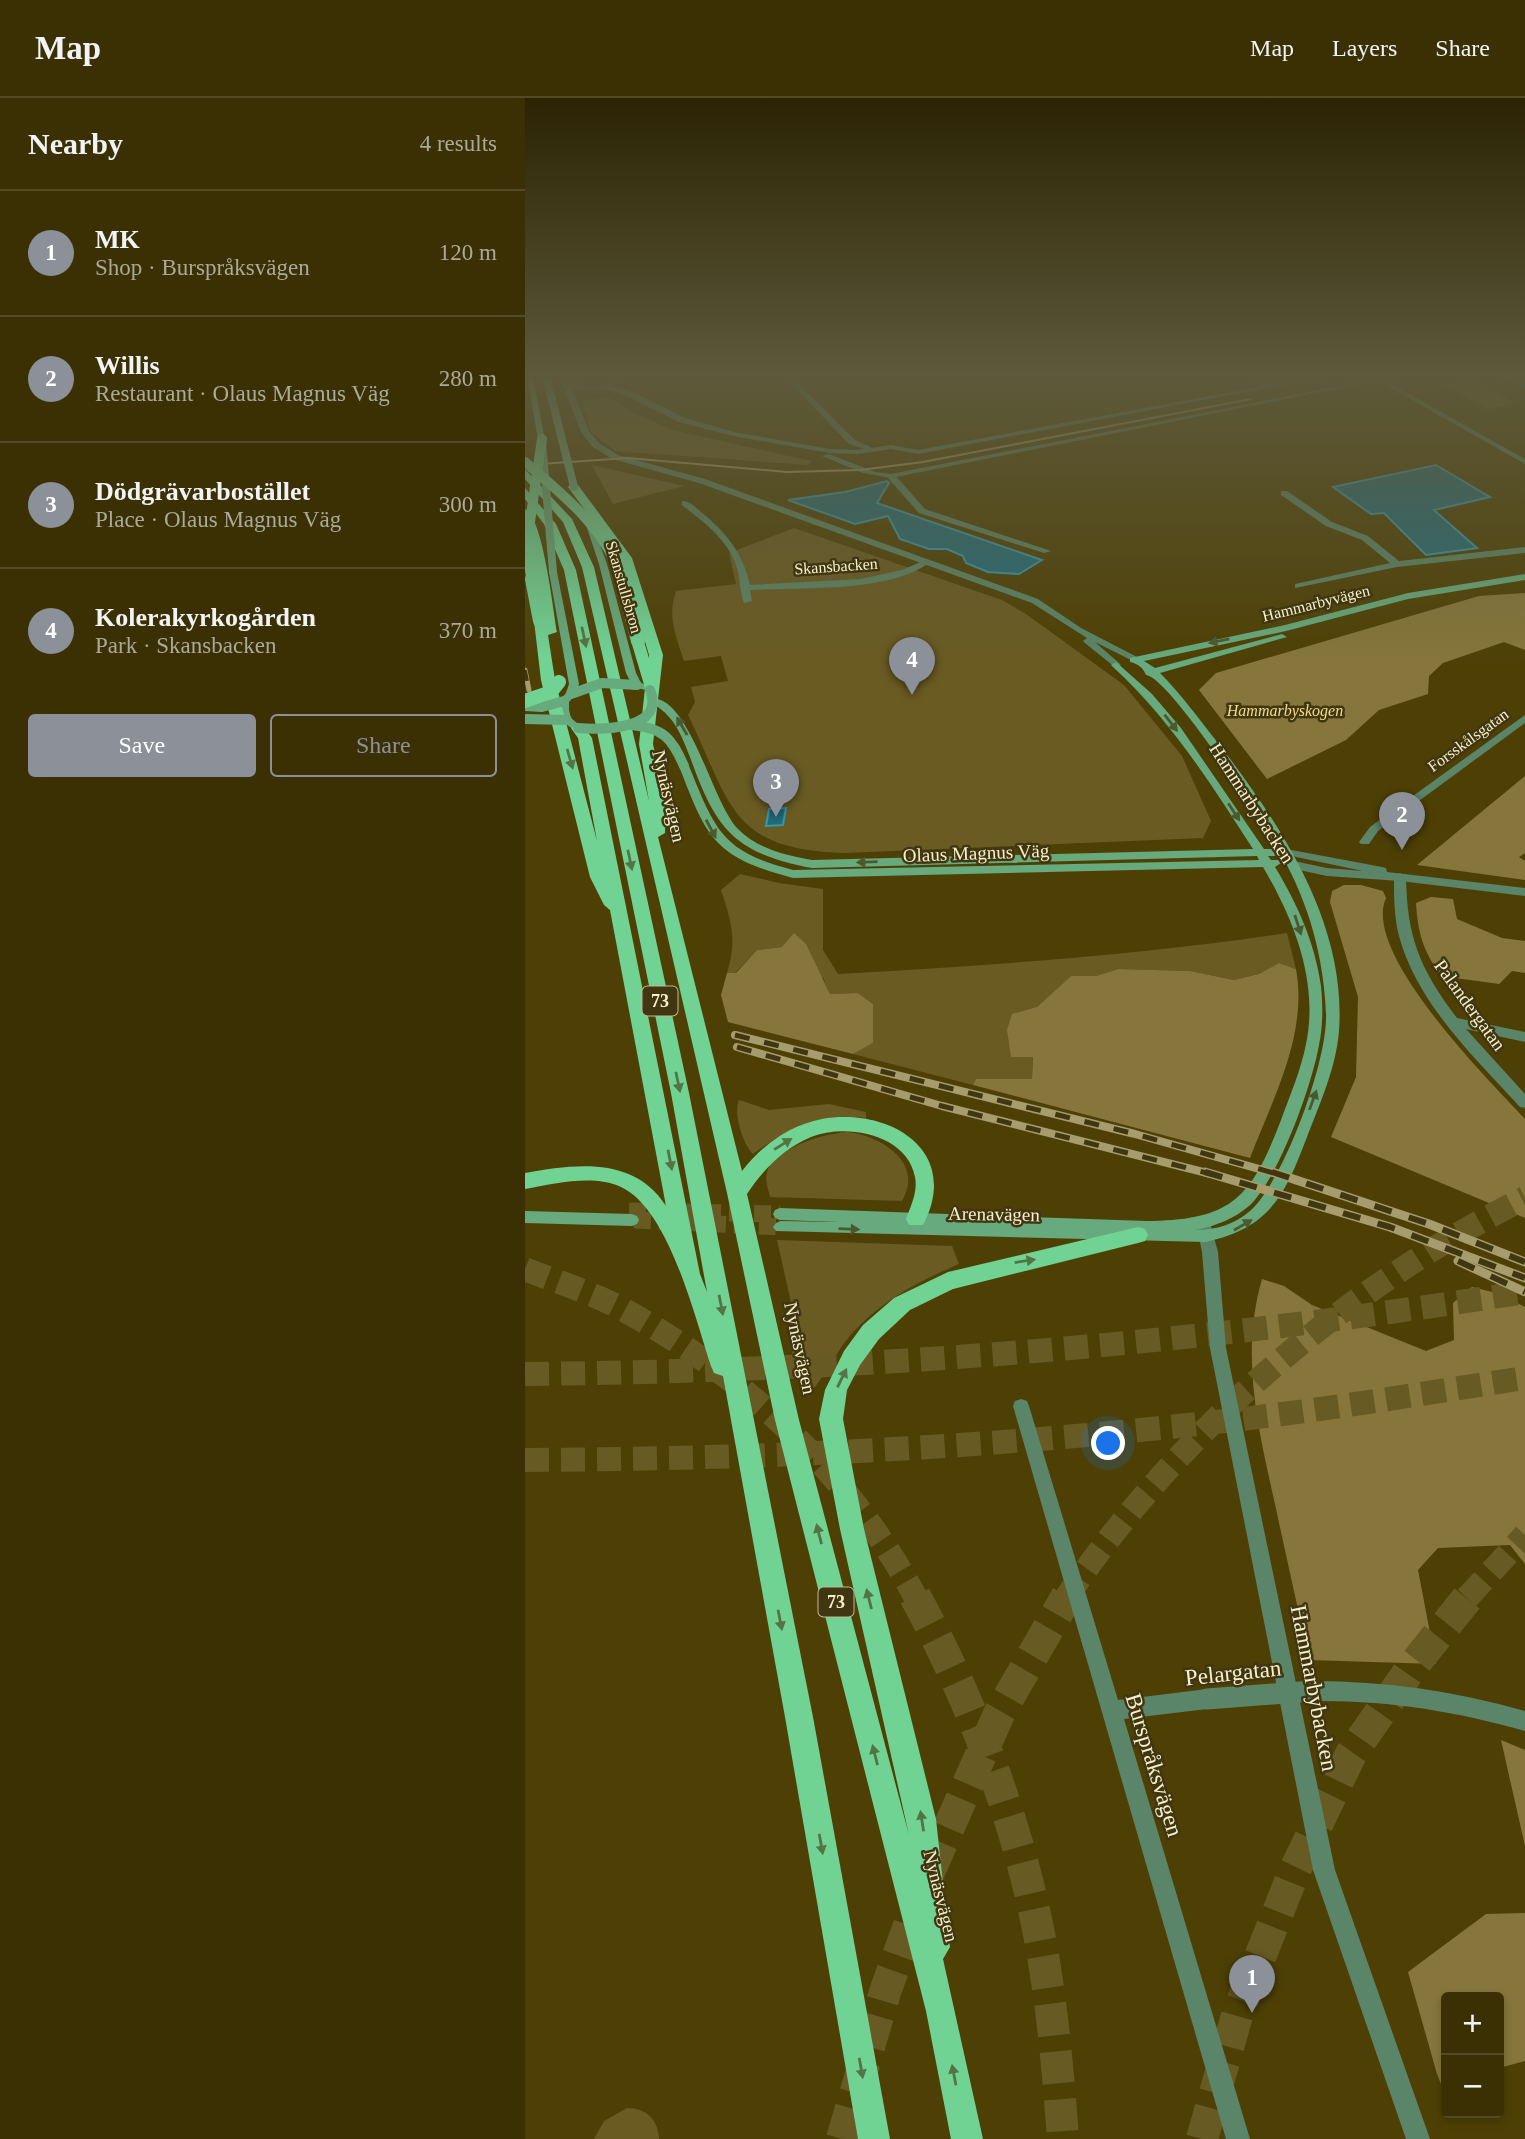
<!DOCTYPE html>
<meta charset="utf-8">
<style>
:root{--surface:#3a3004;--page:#41380e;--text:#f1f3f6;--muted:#aba99a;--line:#544b26;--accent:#8c9099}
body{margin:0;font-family:Georgia,serif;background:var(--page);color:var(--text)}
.controls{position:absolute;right:21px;bottom:21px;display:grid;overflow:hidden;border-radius:7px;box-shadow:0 4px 10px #0003}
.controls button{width:63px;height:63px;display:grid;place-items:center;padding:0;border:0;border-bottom:2px solid var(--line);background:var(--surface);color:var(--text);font:35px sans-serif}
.you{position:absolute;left:584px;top:1346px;width:24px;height:24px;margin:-18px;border:5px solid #fff;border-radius:50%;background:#1a73e8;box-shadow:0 0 0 10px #1a73e833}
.badge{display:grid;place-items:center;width:46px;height:46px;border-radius:50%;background:var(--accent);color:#fff;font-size:23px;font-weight:700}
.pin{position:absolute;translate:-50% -58px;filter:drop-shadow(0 2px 4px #0008)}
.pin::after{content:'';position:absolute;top:37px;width:24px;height:21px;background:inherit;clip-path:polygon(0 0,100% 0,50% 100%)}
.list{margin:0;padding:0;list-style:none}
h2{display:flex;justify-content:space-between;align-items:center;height:91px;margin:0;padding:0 28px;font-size:30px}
h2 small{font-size:23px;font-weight:400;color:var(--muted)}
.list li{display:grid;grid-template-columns:46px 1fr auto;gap:21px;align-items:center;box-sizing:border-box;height:126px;padding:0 28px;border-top:2px solid var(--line)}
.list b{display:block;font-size:26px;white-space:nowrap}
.list p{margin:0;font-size:23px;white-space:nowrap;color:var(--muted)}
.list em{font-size:23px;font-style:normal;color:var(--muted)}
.actions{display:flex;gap:14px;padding:21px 28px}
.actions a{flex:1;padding:16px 0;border:2px solid var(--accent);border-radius:7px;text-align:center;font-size:24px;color:var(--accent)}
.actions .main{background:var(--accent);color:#fff}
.map{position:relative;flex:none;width:1000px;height:2041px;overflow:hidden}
header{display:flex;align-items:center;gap:42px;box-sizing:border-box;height:98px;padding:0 35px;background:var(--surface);border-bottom:2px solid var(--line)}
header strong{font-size:33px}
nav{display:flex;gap:38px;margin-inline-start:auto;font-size:24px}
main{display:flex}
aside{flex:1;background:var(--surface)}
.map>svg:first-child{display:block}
.green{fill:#6a5b23}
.forest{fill:#86763b}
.building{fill:#236c7b;stroke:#3797ab;stroke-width:2}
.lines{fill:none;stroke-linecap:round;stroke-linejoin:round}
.secondary-tunnel{stroke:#685a23;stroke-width:17;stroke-dasharray:17 8;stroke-linecap:butt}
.motorway-tunnel-far1{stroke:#685a23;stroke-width:24;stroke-dasharray:24 12;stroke-linecap:butt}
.motorway-tunnel{stroke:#685a23;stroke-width:32;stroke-dasharray:32 16;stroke-linecap:butt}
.minor{fill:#5b8568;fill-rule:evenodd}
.tertiary{fill:#5b8568;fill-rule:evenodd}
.secondary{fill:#66aa7d;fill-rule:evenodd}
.trunk{fill:#70d394;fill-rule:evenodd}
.tram{stroke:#a79c6d;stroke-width:2}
.rail-far2-casing{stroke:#a79c6d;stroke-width:5}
.rail-far1-casing{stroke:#a79c6d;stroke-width:8}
.rail-casing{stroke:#a79c6d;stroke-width:9}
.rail-far2{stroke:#403611;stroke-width:3.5;stroke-dasharray:11;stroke-linecap:butt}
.rail-far1{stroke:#403611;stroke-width:5;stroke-dasharray:15;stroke-linecap:butt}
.rail{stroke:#403611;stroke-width:6;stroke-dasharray:18;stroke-linecap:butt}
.minor-bridge{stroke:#5b8568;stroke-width:21}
.secondary-bridge-far1{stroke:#66aa7d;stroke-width:8}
.secondary-bridge{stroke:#66aa7d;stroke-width:10}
.trunk-bridge-far1{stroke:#70d394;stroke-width:10}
.trunk-bridge{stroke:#70d394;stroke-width:14}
.oneway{fill:#537545}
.oneway2{fill:#4b5931}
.labels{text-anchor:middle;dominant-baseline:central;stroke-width:5;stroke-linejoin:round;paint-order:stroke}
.far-street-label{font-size:16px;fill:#f8efcc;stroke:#403611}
.far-park-label{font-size:16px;font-style:italic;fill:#f4dc84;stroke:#403611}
.shield{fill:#403611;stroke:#c1b894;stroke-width:2}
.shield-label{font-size:18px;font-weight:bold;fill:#f8efcc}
.street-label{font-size:19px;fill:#f8efcc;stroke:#403611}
.near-street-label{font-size:23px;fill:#f8efcc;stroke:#403611}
</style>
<header>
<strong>Map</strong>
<nav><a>Map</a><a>Layers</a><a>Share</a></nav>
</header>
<main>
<aside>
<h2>Nearby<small>4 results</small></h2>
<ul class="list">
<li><span class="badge">1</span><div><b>MK</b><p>Shop · Burspråksvägen</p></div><em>120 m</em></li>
<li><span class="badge">2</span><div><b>Willis</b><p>Restaurant · Olaus Magnus Väg</p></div><em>280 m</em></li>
<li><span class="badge">3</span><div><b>Dödgrävarbostället</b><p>Place · Olaus Magnus Väg</p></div><em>300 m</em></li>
<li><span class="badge">4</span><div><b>Kolerakyrkogården</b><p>Park · Skansbacken</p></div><em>370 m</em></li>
</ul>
<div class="actions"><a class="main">Save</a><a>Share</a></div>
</aside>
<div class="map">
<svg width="1000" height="2041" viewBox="0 0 1000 2041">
<rect width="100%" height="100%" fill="#4e4005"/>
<g class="green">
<polygon points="948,282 991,305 962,311 919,288"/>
<polygon points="83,299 109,315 148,332 286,363 283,367 90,353 65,333 57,303"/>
<polygon points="67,367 159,388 88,406"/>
<path d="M 269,430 L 477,502 L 501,516 L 599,587 L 657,658 L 686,723 L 678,740 L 320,755 C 204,752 206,705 163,617 L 170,604 L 166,589 L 203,583 L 196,558 L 159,563 C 151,538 142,519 151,493 L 211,486 L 204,455 Z"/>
<path d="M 215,776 L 254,785 L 298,791 L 298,852 L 313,876 C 463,868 613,857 762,835 L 771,871 L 754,865 L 734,876 L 709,882 L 665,873 L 593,871 L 571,878 L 546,878 L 512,909 L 486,959 L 508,959 L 507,981 L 451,981 L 448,987 L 328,956 L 348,945 L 348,906 L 333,895 L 305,896 L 298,880 L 257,849 L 232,852 L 210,875 L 202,875 C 212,842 207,825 196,792 Z"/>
<path d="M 214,1002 L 244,1012 L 304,1006 L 341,1014 L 341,1020 C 297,1017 263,1030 228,1056 C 218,1046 208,1016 214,1002 Z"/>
<path d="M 323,1034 C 356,1038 400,1065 377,1103 L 245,1099 C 243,1090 239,1080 243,1071 C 253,1049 301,1035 323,1034 Z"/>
<path d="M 252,1142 L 427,1148 L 434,1166 C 390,1185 350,1206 320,1244 C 309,1259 300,1275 290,1289 L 281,1292 L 275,1289 L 267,1253 L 276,1249 Z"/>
<path d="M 102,2010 C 121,2010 133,2021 134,2041 L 69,2041 L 79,2023 Z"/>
</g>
<g class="forest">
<polygon points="1000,495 1000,552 979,544 918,565 904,578 903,596 854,612 821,642 742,681 674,592 691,575 954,498"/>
<polygon points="1000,678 1000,755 994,759 1000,763 1000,782 892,767"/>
<path d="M 819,787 L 836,787 L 858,793 L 861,800 C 836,855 964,982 1000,1021 L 1000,1120 L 806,1039 L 831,979 L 833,899 L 805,804 L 807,793 Z"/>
<path d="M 906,799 L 928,801 L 932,821 L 977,840 L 1000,843 L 1000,875 L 987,873 L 974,886 L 916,878 C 898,852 893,836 891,805 Z"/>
<polygon points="269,835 281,846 305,896 333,895 348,906 348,945 328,956 203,924 196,897 202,875 211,875 232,852 257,849"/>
<path d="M 754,865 L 771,871 C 783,937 748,1000 725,1060 L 448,987 L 451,981 L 507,981 L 508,959 L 486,959 L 482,932 L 487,916 L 512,909 L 546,878 L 571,878 L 593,871 L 665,873 L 709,882 L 734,876 Z"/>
<path d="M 737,1181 L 759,1188 L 787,1207 L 901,1253 L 929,1242 L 928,1205 L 947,1189 L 975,1196 L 1000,1209 L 1000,1466 L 985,1447 L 913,1450 L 893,1472 L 911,1566 L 784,1562 C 773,1510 761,1458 750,1406 C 733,1330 715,1257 737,1181 Z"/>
<polygon points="976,1642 1000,1652 1000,1748"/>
<polygon points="1000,1815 1000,1963 974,1970 974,1899 921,1899 921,1999 912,1976 883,1874 961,1816"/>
</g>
<g class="building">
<polygon points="911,367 965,399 909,412 952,450 901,457 859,415 846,416 808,389"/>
<polygon points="362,383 364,385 352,405 517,462 494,476 463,474 441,465 438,458 422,451 404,451 375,441 363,418 330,426 263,402 320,394"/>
<polygon points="261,710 258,727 241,728 244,711"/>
</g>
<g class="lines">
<g class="secondary-tunnel">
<polyline points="104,1113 255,1116"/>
<polyline points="109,1122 256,1129"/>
</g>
<g class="motorway-tunnel-far1">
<path d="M 0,1171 C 32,1184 68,1195 99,1212 C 221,1279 325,1376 391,1500"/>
<path d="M 0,1276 C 339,1273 665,1247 1000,1194"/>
<path d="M 0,1362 C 240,1361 479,1349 717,1321 C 812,1310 906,1294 1000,1280"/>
<path d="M 541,1500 C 654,1333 820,1190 1000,1100"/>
<polyline points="942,1500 1000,1437"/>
</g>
<g class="motorway-tunnel">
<path d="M 390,1498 C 447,1604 491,1718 514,1836 C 527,1903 533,1972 538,2041"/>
<polyline points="404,1774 474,1616 542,1498"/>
<polyline points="317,2041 360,1894 390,1811"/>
<polyline points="677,2041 713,1914 769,1774 826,1656 887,1569 944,1498"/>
</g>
<g class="minor">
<polygon points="259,278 266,278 330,342 346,349 346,353 324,346"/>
<polygon points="722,278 729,278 747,289 740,291"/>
<polygon points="845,278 852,278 1000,361 1000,366"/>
<polygon points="977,278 985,278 1000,285 1000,290"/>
<polygon points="363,376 369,376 400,411 526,453 519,455 394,415 363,380"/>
<polygon points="756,393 762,393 807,424 843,438 874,463 1000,449 1000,455 872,469 770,490 770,486 865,465 837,442 801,428 756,397"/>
<path d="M 157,403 C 165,403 170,409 176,414 C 201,434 218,455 225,487 L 336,481 L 377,472 L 400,462 L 404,465 C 364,495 275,489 225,492 L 227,503 L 219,505 C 215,495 215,483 213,473 C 205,443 180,425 157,407 Z"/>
<polygon points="1000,617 1000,625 853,733 844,746 836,746 834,744 845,729"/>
<path d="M 875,775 L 881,779 C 882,840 895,871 932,920 L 1000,934 L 1000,944 L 941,931 L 1000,996 L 1000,1010 L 995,1009 C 949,959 892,905 874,838 C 869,819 869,798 869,779 Z"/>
<polygon points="678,1119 683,1121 685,1125 693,1154 701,1250 810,1772 905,2041 881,2041 788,1772 685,1250 677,1154 671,1125 673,1121"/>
<polygon points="496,1301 502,1303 504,1308 593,1602 682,1591 689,1594 692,1601 689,1608 682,1611 599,1621 725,2041 701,2041 488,1308 490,1303"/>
<path d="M 788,1583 C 861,1583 930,1593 1000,1613 L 1000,1633 C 930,1613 861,1602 788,1603 L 781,1600 L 778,1593 L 781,1586 Z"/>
</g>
<g class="tertiary">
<polygon points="41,278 47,278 45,284 66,289 92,284 92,286 86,288 108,294 160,320 209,334 305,351 332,352 366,347 393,352 793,278 805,278 393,356 366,351 332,356 305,355 208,338 154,324 102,298 79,290 66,293 46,289 64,333 74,345 93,357 180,381 513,501 556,530 616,561 608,563 570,544 594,565 596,567 591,570 560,545 558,543 562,540 507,505 174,385 87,361 68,349 56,334 37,284"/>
<polygon points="865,278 876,278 366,380 338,375 297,358 304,356 350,374 366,376"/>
<polygon points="761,751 857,769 861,770 862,774 1000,790 1000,798 875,783 802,778 765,770 763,767 769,763 802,770 838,773 757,756 755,754"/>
</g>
<g class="secondary">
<polygon points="2,278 8,278 20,343 13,341"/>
<polygon points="58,418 65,420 82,466 111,575 116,585 129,590 129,594 108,589 101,575 74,466"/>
<path d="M 28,471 L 32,474 L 54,586 L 51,596 L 44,604 L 44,612 L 46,620 L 58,630 L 53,633 C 39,628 33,618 34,603 L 41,595 L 44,586 L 24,474 Z"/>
<path d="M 1000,476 L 1000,482 L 883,501 L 761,533 L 619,563 L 630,570 L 757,536 L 762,539 L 635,575 C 656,596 674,621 693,645 C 755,726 822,825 814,933 C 811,970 795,1005 782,1039 C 760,1097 745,1130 681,1144 L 251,1133 L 248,1129 L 251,1125 L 256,1123 L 314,1124 L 255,1122 L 250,1120 L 248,1116 L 250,1112 L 255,1110 L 621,1123 C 708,1122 726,1100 756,1022 C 765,997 776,972 781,946 C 794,884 769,822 738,769 L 268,780 C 189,759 182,741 154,668 L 155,666 L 159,665 L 164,668 C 190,732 197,754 268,772 L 734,762 L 732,758 L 287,770 C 209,755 191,732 165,659 C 156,636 149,617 125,604 L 125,600 C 165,597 186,703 213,731 C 233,751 260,757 287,762 L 728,751 C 686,686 645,621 588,569 L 586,567 L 591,564 L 627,596 L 656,630 L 739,751 L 753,751 C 738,724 644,579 621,577 C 618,570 614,566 605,564 L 605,560 L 760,527 L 883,495 ZM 743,758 L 757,758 C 784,806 799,860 801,916 C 803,962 759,1083 725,1113 C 710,1126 691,1132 671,1132 C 690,1128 709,1121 724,1108 C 754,1080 787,987 794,947 C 798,928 798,907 796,888 C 790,845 772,805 750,769 L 756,765 L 754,762 L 746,762 Z"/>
<polygon points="0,1113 107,1116 112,1118 114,1122 112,1126 107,1128 0,1125"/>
</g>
<g class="trunk">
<path d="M 0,371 L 47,421 L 69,469 L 124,703 L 114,646 L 120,590 L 106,543 L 108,540 L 118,540 L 124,560 L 124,557 L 95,460 L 43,389 L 45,387 L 53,387 L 107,460 L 138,557 L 128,646 L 140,701 L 140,735 L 133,739 L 217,1073 C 237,1047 265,1027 297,1021 C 365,1009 437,1053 398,1127 L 384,1127 L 381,1121 C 386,1108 393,1093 390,1079 C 382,1036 321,1025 286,1039 C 259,1050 238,1072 222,1096 L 274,1322 L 384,1737 L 315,1431 L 294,1321 L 300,1292 L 319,1253 L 338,1227 L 369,1200 L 423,1174 L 613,1129 L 620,1131 L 623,1137 L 620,1143 L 613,1145 L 428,1191 L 385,1212 L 354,1241 L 335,1267 L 322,1292 L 318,1321 L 339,1431 L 411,1721 L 425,1849 L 418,1861 L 458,2041 L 426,2041 L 401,1913 L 250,1322 L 202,1095 L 57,469 L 38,424 L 0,381 Z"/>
<path d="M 0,390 L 31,426 L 51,472 L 164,995 L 288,1619 L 365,2041 L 333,2041 L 260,1619 L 198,1278 L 189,1275 L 186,1268 C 170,1220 144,1111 96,1089 C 68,1076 29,1086 0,1091 L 0,1075 C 51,1066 109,1058 141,1108 L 85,812 L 79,807 L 65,779 L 16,582 L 9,523 L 17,520 L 0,429 L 0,411 C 18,419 28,511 32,534 L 23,537 L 30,582 L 72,743 L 53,640 L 46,630 L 53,626 L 58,627 L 67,640 L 175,1176 L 182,1194 L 146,995 L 39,472 L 19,426 L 0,401 Z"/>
</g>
<polyline class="tram" points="0,367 103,360 262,374 335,372 398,364 726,301"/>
<g class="rail-far2-casing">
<polyline id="rail-far2" points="0,572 4,592"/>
</g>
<g class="rail-far1-casing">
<g id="rail-far1">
<polyline points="210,937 610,1036 752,1076"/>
<polyline points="212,949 417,1008 686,1076"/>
</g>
</g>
<g class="rail-casing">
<g id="rail">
<polyline points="680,1074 865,1129 1000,1180"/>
<polyline points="747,1074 904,1126 1000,1164"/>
<polyline points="933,1163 1000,1194"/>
</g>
</g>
<use href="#rail-far2" class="rail-far2"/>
<use href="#rail-far1" class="rail-far1"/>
<use href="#rail" class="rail"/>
<polyline class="minor-bridge" points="682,1601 788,1593"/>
<g class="secondary-bridge-far1">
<polyline points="21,278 49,389"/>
<polyline points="17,342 28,474"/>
</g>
<g class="secondary-bridge">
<polyline points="46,596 77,585 112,587"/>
<polyline points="0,608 17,609 39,603"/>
<polyline points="0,621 42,622"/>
<path d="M 107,627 C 138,630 147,640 159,668"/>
<path d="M 53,630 C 79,632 141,631 125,592"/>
</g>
<g class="trunk-bridge-far1">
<path d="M 0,364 C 40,398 81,431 98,483"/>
<polyline points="7,483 1,451 17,341"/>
</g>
<g class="trunk-bridge">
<polyline points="7,481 15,523"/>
<polyline points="97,481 113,543"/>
<polyline points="0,603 26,594 34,584"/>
</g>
</g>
<defs><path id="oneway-solid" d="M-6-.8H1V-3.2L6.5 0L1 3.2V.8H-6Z" transform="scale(1.75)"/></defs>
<g class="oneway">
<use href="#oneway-solid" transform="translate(59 539) rotate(78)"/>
<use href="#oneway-solid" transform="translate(45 661) rotate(74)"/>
<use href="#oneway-solid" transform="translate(105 762) rotate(78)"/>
<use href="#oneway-solid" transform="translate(153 984) rotate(78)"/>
<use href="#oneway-solid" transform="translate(258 1046) rotate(-32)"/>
<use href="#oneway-solid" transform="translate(145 1062) rotate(79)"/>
<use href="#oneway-solid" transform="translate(500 1163) rotate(-9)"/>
<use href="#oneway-solid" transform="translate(196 1207) rotate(79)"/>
<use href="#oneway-solid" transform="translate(317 1280) rotate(-64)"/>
<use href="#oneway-solid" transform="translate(294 1436) rotate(-104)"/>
<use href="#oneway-solid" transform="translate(344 1501) rotate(-104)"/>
<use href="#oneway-solid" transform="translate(255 1522) rotate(79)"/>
<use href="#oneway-solid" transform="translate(350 1657) rotate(-104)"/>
<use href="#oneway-solid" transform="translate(397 1723) rotate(-99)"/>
<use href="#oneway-solid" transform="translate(296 1746) rotate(80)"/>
<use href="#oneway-solid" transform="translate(336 1970) rotate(80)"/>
<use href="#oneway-solid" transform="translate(429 1977) rotate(-101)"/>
</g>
<g class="oneway2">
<use href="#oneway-solid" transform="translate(694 543) rotate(169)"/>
<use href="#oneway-solid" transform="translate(646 625) rotate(52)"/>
<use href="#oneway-solid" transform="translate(157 628) rotate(-120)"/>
<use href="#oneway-solid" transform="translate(709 714) rotate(57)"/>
<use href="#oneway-solid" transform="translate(186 731) rotate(62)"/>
<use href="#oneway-solid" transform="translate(342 764) rotate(178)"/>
<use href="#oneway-solid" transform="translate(773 827) rotate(72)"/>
<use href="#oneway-solid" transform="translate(788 1002) rotate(-70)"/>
<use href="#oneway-solid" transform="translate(718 1127) rotate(-30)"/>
<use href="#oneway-solid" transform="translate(324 1131) rotate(2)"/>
</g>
<linearGradient id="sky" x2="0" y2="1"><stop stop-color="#2b2303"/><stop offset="0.49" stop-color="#5d593b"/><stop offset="1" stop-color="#5d593b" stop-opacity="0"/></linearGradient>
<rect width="1000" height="563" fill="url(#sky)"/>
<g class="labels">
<g class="far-street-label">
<text transform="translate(311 468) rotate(-4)">Skansbacken</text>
<text transform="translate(99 489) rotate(74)">Skanstullsbron</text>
<text transform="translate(791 505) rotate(-14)">Hammarbyvägen</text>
<text transform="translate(943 642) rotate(-36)">Forsskålsgatan</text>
</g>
<g class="far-park-label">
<text x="760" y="612">Hammarbyskogen</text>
</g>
<g class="shield">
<rect x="117.5" y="888.5" width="35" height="29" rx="5"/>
<rect x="293.5" y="1489.5" width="35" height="29" rx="5"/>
</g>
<g class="shield-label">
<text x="135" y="903">73</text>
<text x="311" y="1504">73</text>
</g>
<g class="street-label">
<text transform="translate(144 698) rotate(77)">Nynäsvägen</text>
<text transform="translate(727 705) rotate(57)">Hammarbybacken</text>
<text transform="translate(451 755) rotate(-2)">Olaus Magnus Väg</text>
<text transform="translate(945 907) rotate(54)">Palandergatan</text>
<text transform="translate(469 1116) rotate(1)">Arenavägen</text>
<text transform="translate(275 1250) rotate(78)">Nynäsvägen</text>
<text transform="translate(416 1798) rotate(76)">Nynäsvägen</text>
</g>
<g class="near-street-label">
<text transform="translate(708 1575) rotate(-6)">Pelargatan</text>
<text transform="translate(789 1590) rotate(79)">Hammarbybacken</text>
<text transform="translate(629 1667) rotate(73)">Burspråksvägen</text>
</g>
</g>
</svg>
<div class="controls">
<button>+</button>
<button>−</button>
</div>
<div class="you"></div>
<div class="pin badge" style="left:727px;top:1915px">1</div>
<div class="pin badge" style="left:877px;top:752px">2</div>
<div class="pin badge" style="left:251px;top:719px">3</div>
<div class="pin badge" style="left:387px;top:597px">4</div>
</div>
</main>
